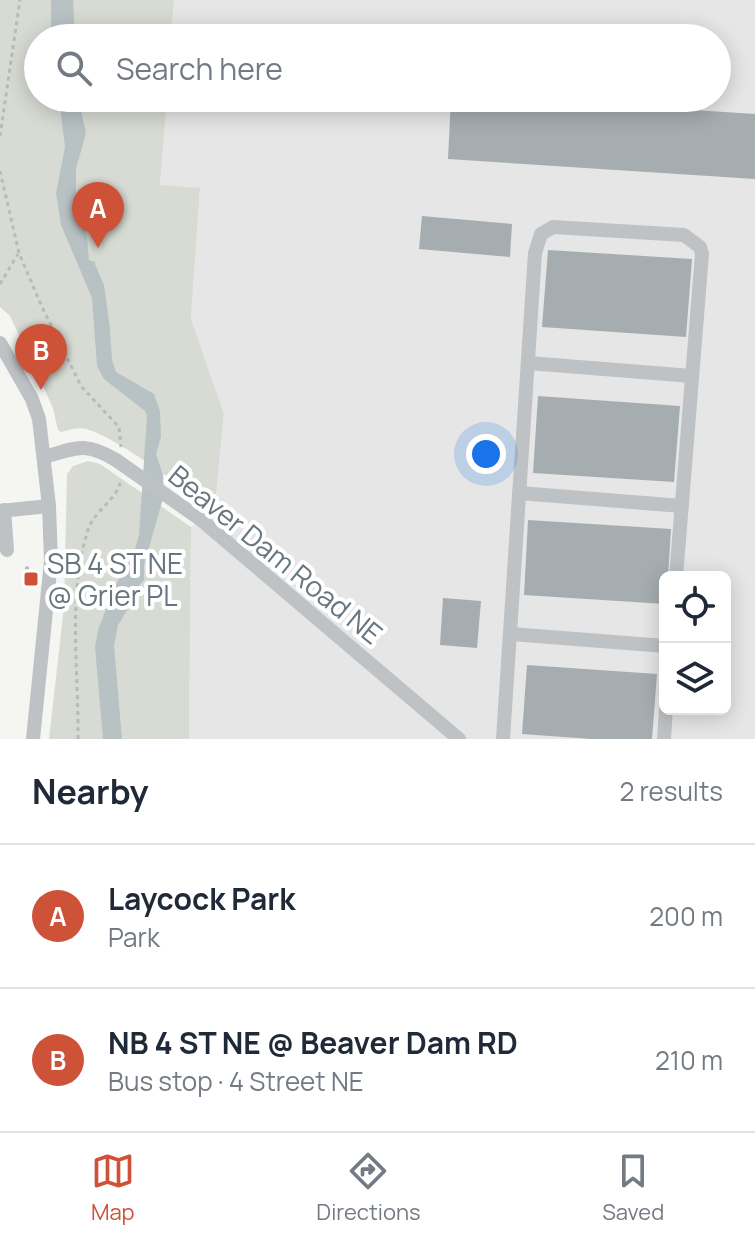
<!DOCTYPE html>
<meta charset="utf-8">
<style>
:root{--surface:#fff;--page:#f2f2f3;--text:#1f2937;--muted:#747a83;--line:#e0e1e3;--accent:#ce5238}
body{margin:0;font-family:Manrope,sans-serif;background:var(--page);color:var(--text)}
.controls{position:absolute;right:24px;bottom:24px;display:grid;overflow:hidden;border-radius:12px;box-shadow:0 4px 20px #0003}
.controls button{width:72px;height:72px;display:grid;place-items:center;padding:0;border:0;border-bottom:2px solid var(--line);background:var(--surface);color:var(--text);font:40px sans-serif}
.you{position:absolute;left:486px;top:454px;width:28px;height:28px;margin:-20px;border:6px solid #fff;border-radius:50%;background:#1a73e8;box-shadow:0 0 0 12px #1a73e833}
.badge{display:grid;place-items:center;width:52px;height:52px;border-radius:50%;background:var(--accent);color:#fff;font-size:26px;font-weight:700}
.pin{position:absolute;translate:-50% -66px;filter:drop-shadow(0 2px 4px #0008)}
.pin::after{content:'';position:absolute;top:42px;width:28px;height:24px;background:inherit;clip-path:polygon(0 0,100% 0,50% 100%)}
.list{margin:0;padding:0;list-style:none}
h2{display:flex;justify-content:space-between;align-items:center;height:104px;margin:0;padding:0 32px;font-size:34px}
h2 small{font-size:26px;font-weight:400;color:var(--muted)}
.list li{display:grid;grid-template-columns:52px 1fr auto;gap:24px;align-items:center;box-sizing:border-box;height:144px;padding:0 32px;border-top:2px solid var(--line)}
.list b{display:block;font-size:30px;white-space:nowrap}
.list p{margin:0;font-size:26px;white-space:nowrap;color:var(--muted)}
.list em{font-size:26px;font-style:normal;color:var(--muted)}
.icon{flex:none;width:44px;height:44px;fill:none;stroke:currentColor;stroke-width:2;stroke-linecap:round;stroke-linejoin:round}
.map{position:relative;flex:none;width:755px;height:739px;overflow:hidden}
.search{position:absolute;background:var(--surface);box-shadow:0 4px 20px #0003;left:24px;right:24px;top:24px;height:88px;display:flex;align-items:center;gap:20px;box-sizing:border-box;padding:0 28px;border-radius:44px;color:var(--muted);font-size:30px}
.sheet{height:392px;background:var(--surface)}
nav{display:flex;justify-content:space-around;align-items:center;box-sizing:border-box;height:112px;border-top:2px solid var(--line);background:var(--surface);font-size:22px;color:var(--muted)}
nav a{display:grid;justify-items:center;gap:4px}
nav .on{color:var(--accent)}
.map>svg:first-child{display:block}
.built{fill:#e5e6e5;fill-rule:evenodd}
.green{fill:#d7dbd3}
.water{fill:#b8c2c5}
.building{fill:#a6adb1}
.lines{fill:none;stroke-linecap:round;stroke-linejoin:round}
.path{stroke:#b8bbbc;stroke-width:3;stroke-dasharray:4 4;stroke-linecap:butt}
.minor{stroke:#bec2c5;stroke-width:14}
.minor-bridge{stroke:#bec2c5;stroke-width:14}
.poi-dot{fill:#ce5238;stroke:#fff;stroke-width:3}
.labels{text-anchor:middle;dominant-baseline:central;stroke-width:8;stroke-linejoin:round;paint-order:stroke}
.street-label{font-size:28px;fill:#67767f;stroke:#fff}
.poi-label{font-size:28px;fill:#67767f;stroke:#fff;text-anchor:start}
</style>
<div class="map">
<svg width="755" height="739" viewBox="0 0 755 739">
<rect width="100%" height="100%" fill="#f5f5f2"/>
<path class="built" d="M 174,0 L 755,0 L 755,739 L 189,739 L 191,527 L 214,513 L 224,414 L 191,319 L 200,189 L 160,186 L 167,98 L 717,98 L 717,38 L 171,38 ZM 665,577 L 725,577 L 725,709 L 665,709 Z"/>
<g class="green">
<path d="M 0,0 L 174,0 L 171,38 L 38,38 L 38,98 L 167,98 L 160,185 L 200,188 L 191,319 L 224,414 L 214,513 C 190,492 115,436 86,429 C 77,427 70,430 61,432 L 58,430 L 53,408 L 10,316 L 0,307 Z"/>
<polygon points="88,461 100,464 191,527 189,739 49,739 64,607 67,474 73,466"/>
</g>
<g class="water">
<polygon points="51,0 73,0 75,38 51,38"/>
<polygon points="59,98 78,98 86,133 76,169 76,198 87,238 89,260 95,262 96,252 95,264 104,285 110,328 112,360 116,372 154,394 160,411 161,437 156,454 163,475 164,495 144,565 144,580 136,589 133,601 118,625 114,646 122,739 103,739 95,647 98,630 115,586 133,555 139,535 147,416 145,411 104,379 97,366 92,298 61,225 56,193 65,147"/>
</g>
<g class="building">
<polygon points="451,98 569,102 569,98 586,98 586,103 755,114 755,179 448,159"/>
<polygon points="422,216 512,224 510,257 419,249"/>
<polygon points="548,250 692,259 686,337 542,327"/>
<polygon points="538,396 680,406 674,482 533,473"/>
<polygon points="528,520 671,529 668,577 665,577 665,604 524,595"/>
<polygon points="443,598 481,601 477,648 440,645"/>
<polygon points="527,665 657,674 652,739 592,739 522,734"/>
</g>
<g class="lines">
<g class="path">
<polyline points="0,136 20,0"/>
<polyline points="0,171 19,253 42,307 81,386 119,427 121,447"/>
<polyline points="0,284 18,254"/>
<polyline points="25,568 32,568"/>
<path d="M 78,739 C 79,673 67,593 88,530 C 95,509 118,500 121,479"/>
</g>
<g class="minor">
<polyline points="0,343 32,399 39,419 49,506 51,561 33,739"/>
<polyline points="528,363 692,376"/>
<path d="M 45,457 C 77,447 86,442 116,460"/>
<polyline points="519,493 682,506"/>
<polyline points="4,510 7,550"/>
<polyline points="0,511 49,506"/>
<polyline points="200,519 459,739"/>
<polyline points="511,634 665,646"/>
<polyline points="503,739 535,253 541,234 553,227 684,235 700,247 702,254 676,577"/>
<polyline points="664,739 666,709"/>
</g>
<polyline class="minor-bridge" points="116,460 200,519"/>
</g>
<rect class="poi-dot" x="23" y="571" width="16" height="16" rx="4"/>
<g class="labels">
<g class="street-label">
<text transform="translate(276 554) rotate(39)">Beaver Dam Road NE</text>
</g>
<g class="poi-label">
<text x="47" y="563">SB 4 ST NE<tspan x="47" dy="32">@ Grier PL</tspan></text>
</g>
</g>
</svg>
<div class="controls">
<button><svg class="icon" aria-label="locate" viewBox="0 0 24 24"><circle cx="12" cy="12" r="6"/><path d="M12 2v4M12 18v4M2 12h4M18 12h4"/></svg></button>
<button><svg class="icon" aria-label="layers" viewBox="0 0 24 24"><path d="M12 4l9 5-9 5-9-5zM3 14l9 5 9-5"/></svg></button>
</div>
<div class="you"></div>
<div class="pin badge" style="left:98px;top:248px">A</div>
<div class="pin badge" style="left:41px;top:390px">B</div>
<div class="search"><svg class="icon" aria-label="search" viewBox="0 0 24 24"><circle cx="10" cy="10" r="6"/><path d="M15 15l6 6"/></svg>Search here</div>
</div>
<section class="sheet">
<h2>Nearby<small>2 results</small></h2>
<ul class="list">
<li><span class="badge">A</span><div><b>Laycock Park</b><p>Park</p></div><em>200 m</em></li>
<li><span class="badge">B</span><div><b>NB 4 ST NE @ Beaver Dam RD</b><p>Bus stop · 4 Street NE</p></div><em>210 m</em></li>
</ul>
</section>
<nav>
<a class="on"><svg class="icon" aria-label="map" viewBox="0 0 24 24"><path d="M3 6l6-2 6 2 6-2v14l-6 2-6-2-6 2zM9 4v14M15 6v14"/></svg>Map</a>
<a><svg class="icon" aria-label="directions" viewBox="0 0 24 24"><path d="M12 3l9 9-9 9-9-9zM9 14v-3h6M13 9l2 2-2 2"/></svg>Directions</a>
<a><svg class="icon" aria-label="saved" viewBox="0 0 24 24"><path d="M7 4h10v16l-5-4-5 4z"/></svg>Saved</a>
</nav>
